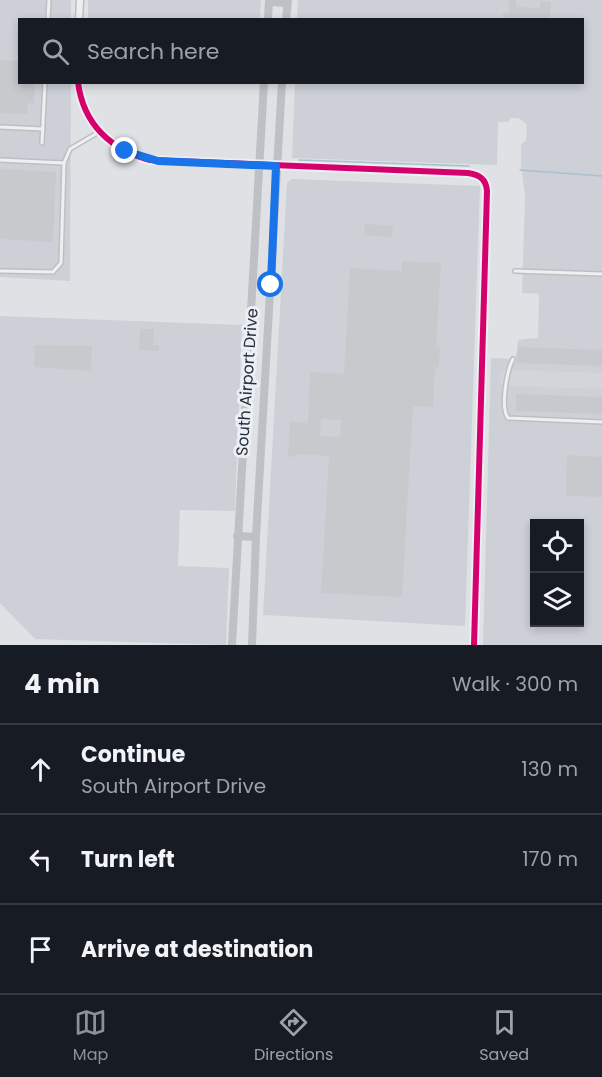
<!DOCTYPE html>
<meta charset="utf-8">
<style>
:root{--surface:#171b24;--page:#20242c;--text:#f1f3f6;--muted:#9ea1a6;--line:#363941;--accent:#8c9099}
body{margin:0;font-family:Poppins,sans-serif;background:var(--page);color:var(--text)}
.controls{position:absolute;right:18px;bottom:18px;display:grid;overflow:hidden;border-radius:0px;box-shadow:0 3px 9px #0003}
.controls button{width:54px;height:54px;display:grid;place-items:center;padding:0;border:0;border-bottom:2px solid var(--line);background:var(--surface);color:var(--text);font:30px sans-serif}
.stop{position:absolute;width:18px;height:18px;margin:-14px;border:4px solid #1a73e8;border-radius:50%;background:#fff}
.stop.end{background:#1a73e8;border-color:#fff;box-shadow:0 2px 6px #0008}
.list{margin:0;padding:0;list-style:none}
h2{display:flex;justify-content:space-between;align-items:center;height:78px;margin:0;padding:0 24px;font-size:26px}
h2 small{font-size:20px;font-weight:400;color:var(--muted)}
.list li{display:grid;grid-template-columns:39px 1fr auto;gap:18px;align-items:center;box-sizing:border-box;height:90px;padding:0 24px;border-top:2px solid var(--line)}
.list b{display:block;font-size:22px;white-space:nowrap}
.list p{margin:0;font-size:20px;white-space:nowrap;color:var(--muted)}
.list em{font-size:20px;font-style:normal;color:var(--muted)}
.icon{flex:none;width:33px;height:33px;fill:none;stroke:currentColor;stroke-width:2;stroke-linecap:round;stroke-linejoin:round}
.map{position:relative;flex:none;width:602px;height:645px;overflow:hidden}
.search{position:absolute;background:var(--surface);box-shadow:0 3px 9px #0003;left:18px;right:18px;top:18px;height:66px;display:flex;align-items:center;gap:15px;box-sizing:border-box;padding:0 21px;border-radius:0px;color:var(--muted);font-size:22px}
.sheet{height:348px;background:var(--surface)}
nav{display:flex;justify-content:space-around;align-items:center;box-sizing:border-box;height:84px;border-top:2px solid var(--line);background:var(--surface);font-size:16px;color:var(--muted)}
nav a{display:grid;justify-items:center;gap:3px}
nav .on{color:var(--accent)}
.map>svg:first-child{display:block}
.built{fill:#cdd1d7;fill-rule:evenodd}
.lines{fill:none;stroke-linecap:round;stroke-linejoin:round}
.stream{stroke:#adbecf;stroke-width:1.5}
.taxiway{stroke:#d3d5d8;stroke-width:16}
.building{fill:#c7c9cc;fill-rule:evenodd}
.service-casing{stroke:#bdbfc2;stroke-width:6}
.minor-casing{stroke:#bdbfc2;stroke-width:9}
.service{stroke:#eeeff1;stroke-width:3}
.minor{stroke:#eeeff1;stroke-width:6}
.secondary{stroke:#bdc0c4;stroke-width:8}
.cycleway-casing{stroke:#eceff4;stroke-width:10}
.cycleway{stroke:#d6006c;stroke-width:6}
.route{stroke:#1a73e8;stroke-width:8}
.labels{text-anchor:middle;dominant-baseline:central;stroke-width:6;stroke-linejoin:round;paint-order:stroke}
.street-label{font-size:16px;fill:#272f3c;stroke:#eceff4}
</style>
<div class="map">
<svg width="602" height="645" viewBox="0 0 602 645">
<rect width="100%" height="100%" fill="#dfe1e4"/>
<g class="built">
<polygon points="0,0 71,0 71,19 20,20 20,82 71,83 70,281 0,277"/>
<polygon points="88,0 261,0 260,19 88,20"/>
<path d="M 298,0 L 602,0 L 602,645 L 483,645 L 491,358 L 516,359 L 518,341 L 522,339 L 538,338 L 539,294 L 522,293 L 525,197 L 521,165 L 521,144 L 526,141 L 527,124 L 518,118 L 511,118 L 508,122 L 498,122 L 497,165 L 292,158 L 295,83 L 582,82 L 582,20 L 297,19 ZM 534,524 L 580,524 L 580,622 L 534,622 Z"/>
<polygon points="292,179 480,186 465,626 263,615 287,183"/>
<polygon points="0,316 242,325 235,511 180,510 178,566 229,568 226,645 35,639 0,603"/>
</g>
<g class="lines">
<g class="stream">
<polyline points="299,160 469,166"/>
<polyline points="520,170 602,176"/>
</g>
<polyline class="taxiway" points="507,378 602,381"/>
</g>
<g class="building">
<polygon points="509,0 516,0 516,7 540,8 540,1 551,2 550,20 503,20 503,13 509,13"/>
<polygon points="0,60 20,61 20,82 35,82 34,103 28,103 27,114 0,113"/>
<polygon points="0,169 56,172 53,242 0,239"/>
<polygon points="365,224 393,226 392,237 364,235"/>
<path d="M 402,261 L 441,263 L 436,347 L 440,347 L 439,367 L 435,367 L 433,407 L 413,406 L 402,597 L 321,593 L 329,456 L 296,454 L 296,457 L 288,456 L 290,422 L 308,423 L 310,372 L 344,374 L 350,268 L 402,271 ZM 321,419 L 341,420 L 340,437 L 320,436 Z"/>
<polygon points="140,329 154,329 153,345 159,345 159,351 139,350"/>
<polygon points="35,345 92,346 91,371 34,367"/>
<polygon points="518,347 602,350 602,366 517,363"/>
<polygon points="516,394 602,397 602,414 516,411"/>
<polygon points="567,455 602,457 602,497 566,496"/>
</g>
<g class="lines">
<g class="service-casing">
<g id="service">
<polyline points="48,20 49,0"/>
<polyline points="0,127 43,129"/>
<polyline points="42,143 45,82"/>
<polyline points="0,160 64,163 61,263 53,272 0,271"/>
<polyline points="64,163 70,149 99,132"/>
<polyline points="515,271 602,274"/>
<path d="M 513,359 C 507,370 500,407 508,418 L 602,422"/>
</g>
</g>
<g class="minor-casing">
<g id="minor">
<polyline points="79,20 80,0"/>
<path d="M 78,82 C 83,124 111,150 150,160 L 468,173 C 480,175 486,179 487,191 L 474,645"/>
</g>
</g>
<use href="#service" class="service"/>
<use href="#minor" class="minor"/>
<g class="secondary">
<polyline points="269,2 287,3"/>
<polyline points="268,20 269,0"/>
<polyline points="286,20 288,0"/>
<polyline points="237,536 256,537"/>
<polyline points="232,645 264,82"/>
<polyline points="252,645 256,537 282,82"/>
</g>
<g class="cycleway-casing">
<path id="cycleway" d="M 78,82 C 83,124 111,150 150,160 L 468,173 C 480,175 486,179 487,191 L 474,645"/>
</g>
<use href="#cycleway" class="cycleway"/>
</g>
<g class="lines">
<polyline class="route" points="125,151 158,161 276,166 271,285"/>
</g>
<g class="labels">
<g class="street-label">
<text transform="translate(247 382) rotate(-86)">South Airport Drive</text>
</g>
</g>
</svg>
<div class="controls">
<button><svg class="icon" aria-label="locate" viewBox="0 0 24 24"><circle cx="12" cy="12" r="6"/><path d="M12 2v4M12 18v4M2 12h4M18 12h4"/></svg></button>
<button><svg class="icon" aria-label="layers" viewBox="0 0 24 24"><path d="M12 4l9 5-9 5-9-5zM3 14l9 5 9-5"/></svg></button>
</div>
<div class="stop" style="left:271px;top:285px"></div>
<div class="stop end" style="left:125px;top:151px"></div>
<div class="search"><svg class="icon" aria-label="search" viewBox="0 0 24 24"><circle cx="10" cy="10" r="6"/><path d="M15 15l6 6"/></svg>Search here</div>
</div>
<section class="sheet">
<h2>4 min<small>Walk · 300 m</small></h2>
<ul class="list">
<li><svg class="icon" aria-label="ahead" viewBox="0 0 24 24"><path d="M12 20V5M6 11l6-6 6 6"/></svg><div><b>Continue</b><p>South Airport Drive</p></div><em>130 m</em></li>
<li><svg class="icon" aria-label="left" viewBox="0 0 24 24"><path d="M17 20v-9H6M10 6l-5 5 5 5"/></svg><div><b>Turn left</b></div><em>170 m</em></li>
<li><svg class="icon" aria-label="arrive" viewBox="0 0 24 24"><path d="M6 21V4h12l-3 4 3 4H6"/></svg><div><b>Arrive at destination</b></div></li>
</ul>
</section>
<nav>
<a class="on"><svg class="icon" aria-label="map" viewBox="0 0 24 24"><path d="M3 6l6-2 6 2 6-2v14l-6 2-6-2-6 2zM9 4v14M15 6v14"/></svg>Map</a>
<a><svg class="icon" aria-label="directions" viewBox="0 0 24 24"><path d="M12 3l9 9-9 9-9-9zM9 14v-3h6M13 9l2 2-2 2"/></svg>Directions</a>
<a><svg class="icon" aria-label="saved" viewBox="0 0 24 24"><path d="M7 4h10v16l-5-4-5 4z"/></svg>Saved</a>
</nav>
